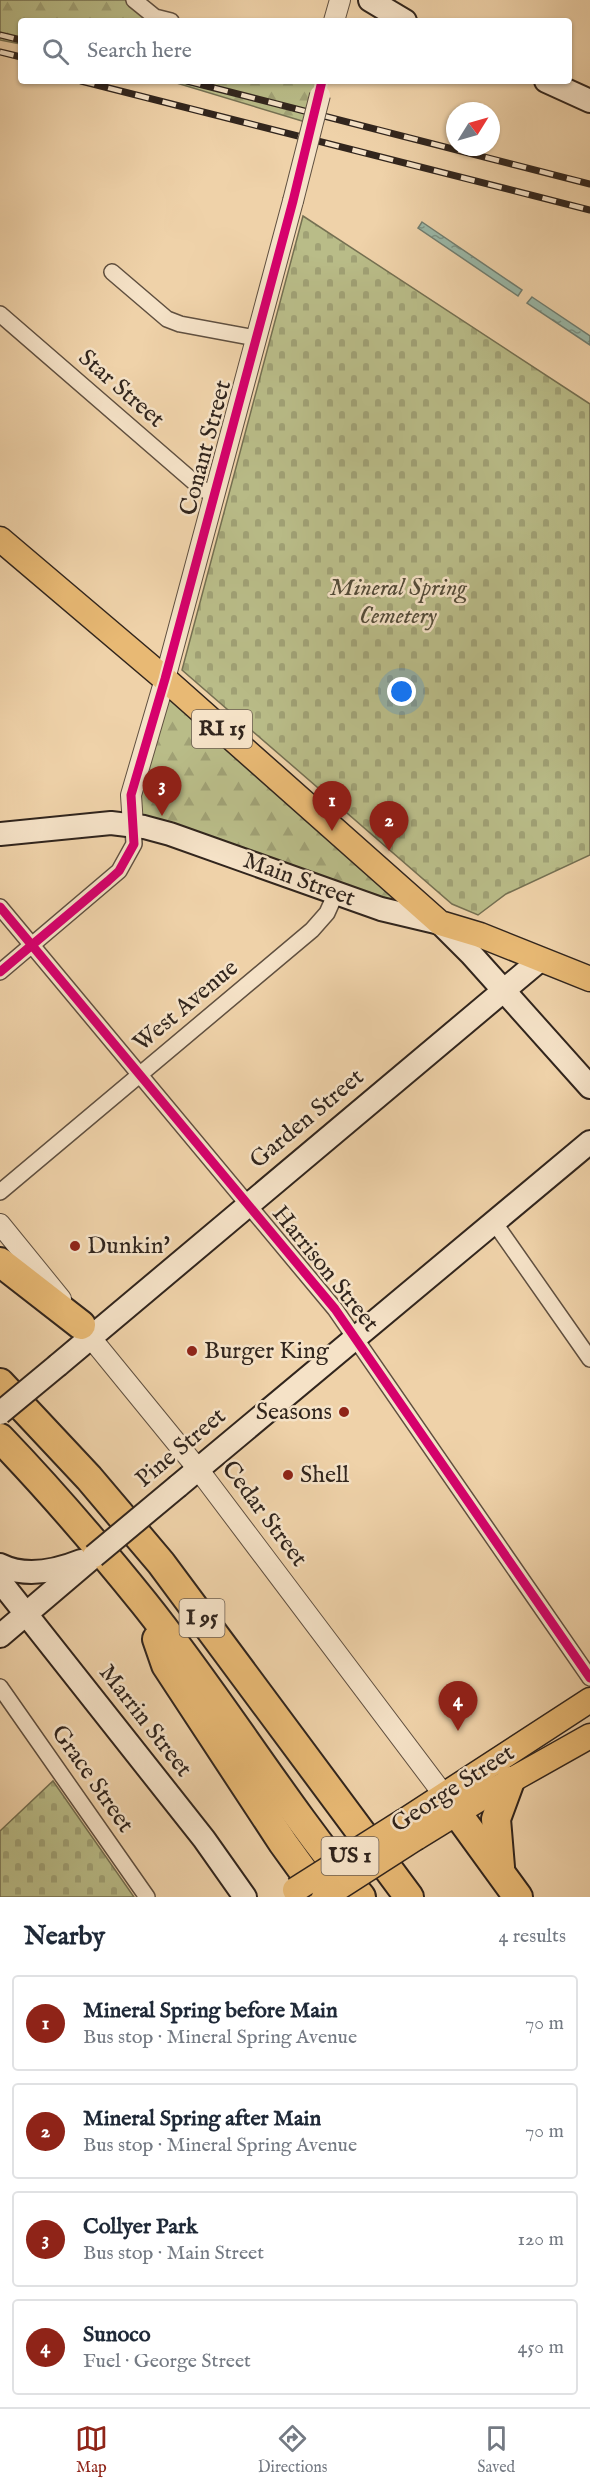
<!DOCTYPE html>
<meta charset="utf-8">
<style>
:root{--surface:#fff;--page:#f2f2f3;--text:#1f2937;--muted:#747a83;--line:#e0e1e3;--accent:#8f2418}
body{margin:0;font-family:"IM FELL English",serif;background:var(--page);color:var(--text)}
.compass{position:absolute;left:446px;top:102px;width:54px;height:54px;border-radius:50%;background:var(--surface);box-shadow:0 2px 4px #0004;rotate:53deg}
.you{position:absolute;left:402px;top:692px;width:21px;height:21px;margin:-15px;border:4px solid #fff;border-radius:50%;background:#1a73e8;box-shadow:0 0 0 9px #1a73e833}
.badge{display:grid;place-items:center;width:39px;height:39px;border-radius:50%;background:var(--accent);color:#fff;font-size:20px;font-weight:700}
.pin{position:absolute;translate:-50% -50px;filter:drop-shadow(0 2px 3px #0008)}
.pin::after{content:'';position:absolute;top:32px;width:21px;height:18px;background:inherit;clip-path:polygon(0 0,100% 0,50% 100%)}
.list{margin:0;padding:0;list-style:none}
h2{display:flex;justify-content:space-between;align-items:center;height:78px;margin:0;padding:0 24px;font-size:26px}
h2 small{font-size:20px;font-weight:400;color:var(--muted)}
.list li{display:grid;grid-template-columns:39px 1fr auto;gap:18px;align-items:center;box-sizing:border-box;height:96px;margin:0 12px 12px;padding:0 12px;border:2px solid var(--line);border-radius:6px}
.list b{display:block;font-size:22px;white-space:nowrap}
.list p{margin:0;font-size:20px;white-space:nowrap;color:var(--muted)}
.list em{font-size:20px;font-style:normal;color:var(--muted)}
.icon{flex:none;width:33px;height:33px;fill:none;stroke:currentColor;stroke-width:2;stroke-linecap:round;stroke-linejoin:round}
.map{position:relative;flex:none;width:590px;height:1897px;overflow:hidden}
.search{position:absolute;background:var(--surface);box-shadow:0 2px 4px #0004;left:18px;right:18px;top:18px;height:66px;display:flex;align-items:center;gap:15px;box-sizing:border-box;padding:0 21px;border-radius:6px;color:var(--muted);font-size:22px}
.sheet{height:510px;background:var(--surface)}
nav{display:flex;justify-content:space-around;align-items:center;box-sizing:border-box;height:84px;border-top:2px solid var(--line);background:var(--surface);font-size:16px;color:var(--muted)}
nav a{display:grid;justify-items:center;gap:3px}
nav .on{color:var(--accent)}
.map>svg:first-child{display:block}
.forest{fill:url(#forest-firs);stroke:#757052;stroke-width:1.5}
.cemetery{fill:url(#cemetery-stones);stroke:#757052;stroke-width:1.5}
.water{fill:url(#water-ripples);stroke:#707d70;stroke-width:1.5}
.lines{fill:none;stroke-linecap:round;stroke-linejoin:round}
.minor-casing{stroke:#605040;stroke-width:18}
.tertiary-casing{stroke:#605040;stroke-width:22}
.secondary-casing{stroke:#31251d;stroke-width:26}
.primary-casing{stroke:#31251d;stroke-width:27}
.motorway-casing{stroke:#31251d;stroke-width:32}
.minor{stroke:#f5e2c7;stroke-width:15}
.tertiary{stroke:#f5e2c7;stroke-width:20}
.secondary{stroke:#f5e2c7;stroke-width:22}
.primary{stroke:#e8b974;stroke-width:24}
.motorway{stroke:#e8b974;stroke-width:28}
.rail-casing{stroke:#31251d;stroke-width:7}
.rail{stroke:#f5e2c7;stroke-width:4.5;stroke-dasharray:14;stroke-linecap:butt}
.tertiary-bridge-casing{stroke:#605040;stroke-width:22;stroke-linecap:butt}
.secondary-bridge-casing{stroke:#31251d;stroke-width:26;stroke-linecap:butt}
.primary-bridge-casing{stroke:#31251d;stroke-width:27;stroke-linecap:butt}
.tertiary-bridge{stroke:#f5e2c7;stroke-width:20}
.secondary-bridge{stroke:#f5e2c7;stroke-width:22}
.primary-bridge{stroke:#e8b974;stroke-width:24}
.cycleway-casing{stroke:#f5e2c7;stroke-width:13}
.cycleway{stroke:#d6006c;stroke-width:9}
.poi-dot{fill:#8f2418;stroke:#f5e2c7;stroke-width:2}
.labels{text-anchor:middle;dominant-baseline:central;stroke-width:5;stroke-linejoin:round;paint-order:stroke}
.shield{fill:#f5e2c7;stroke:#6c5e50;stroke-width:1.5}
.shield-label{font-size:22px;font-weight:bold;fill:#31251d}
.street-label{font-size:24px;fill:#31251d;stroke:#f5e2c7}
.park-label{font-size:24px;font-style:italic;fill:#534b38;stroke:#f5e2c7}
.poi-label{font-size:24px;fill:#31251d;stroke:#f5e2c7;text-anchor:start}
</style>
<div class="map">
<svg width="590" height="1897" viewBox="0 0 590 1897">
<defs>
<pattern id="forest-firs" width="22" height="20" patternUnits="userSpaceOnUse" patternTransform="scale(1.5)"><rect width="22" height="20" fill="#b9bc88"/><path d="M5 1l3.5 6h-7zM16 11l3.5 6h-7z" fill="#a0a175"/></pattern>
<pattern id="cemetery-stones" width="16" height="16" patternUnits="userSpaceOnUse" patternTransform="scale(1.5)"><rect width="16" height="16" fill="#b9bc88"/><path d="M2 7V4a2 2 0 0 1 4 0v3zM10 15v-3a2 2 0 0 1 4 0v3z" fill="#a0a175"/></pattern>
<pattern id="water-ripples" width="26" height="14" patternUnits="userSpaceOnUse" patternTransform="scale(1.5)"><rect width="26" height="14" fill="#9ab8a8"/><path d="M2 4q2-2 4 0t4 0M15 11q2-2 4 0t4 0" fill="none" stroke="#7e9588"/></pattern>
</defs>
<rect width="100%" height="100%" fill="#efd2a9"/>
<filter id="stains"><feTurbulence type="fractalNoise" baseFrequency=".00333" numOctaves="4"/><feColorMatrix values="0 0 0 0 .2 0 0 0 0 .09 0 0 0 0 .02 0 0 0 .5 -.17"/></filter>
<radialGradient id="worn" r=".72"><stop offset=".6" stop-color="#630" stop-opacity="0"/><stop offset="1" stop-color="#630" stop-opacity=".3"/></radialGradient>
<g class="forest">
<polygon points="0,0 133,0 168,21 21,21 21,44 0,40"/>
<polygon points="170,81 317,81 319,88 312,124"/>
<polygon points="160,688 436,920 136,829 142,753"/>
</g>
<g class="cemetery">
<polygon points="303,216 590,404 590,855 506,894 478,915 452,904 182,670"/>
<polygon points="53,1781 134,1897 0,1897 0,1831"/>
</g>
<g class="water">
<polygon points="422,222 522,290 518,296 418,228"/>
<polygon points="532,297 590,336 590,345 527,303"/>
</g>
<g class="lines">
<g class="minor-casing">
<g id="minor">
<polyline points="134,0 155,17 171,21"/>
<polyline points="112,272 167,319 180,324 255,338"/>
<polyline points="0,314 202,489 214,494"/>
<polyline points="0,907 335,1309 590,1678"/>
<polyline points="0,972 119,871 134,844 133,826"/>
<polyline points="0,1192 312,930 327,913 336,893"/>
<polyline points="494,1222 590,1359"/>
<polyline points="0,1687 147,1897"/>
</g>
</g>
<g class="tertiary-casing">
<g id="tertiary">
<polyline points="334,21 340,0"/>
<polyline points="133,826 131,795 165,679 293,201"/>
<polyline points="0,1224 61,1299"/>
<polyline points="82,1327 198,1469 453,1807"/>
</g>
</g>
<g class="secondary-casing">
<g id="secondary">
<polyline points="370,0 405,21"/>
<polyline points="546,81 590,101"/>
<polyline points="0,834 111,823 144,827 170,834 381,909 440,923 471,954 590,1087"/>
<polyline points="58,1365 540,960"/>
<polyline points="178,1486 590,1142"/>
<path d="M 0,1565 C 26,1578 56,1571 81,1561"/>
<polyline points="0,1581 204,1839 245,1897"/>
<polyline points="0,1636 94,1556"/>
</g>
</g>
<g class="primary-casing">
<g id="primary">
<polyline points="0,539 165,679 440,923 480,935 590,979"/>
<polyline points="404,1821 590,1700"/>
<polyline points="416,1838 494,1790 590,1736"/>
</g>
</g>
<g class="motorway-casing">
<g id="motorway">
<polyline points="0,1262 81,1325"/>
<polyline points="0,1383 89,1478 161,1563 409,1897"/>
<path d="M 0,1438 C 50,1490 98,1546 144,1603 C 220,1698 283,1803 361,1897"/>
<polyline points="157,1639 166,1665 283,1843 322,1897"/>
<polyline points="457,1813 518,1897"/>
<polyline points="500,1867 496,1819 510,1781"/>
</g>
</g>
<use href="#minor" class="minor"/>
<use href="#tertiary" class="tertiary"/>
<use href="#secondary" class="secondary"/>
<use href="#primary" class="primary"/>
<use href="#motorway" class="motorway"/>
<g class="rail-casing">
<g id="rail">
<polyline points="0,35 21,40"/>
<polyline points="0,52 21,57"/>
<polyline points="81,81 590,210"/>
<polyline points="187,81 590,184"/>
</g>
</g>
<use href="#rail" class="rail"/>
<g class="tertiary-bridge-casing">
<polyline id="tertiary-bridge" points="293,201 320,95"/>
</g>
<g class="secondary-bridge-casing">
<g id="secondary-bridge">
<polyline points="0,1413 58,1365"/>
<polyline points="94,1556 178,1486"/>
</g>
</g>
<g class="primary-bridge-casing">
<g id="primary-bridge">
<polyline points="295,1890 404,1821"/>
<polyline points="324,1897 416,1838"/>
</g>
</g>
<use href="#tertiary-bridge" class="tertiary-bridge"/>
<use href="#secondary-bridge" class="secondary-bridge"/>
<use href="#primary-bridge" class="primary-bridge"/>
<g class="cycleway-casing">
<g id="cycleway">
<polyline points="0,907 335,1309 590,1678"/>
<polyline points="0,972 108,881 119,871 134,844 131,795 165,679 293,201 322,81"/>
</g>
</g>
<use href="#cycleway" class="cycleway"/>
</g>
<g class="poi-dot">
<circle cx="75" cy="1246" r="6"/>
<circle cx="192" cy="1351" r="6"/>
<circle cx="344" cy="1412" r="6"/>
<circle cx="288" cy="1475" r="6"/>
</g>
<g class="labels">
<g class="shield">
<rect x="192" y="710" width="60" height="38" rx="4.5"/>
<rect x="179.5" y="1599" width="45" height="38" rx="4.5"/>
<rect x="321.5" y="1837" width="57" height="38" rx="4.5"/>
</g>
<g class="shield-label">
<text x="222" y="729">RI 15</text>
<text x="202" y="1618">I 95</text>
<text x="350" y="1856">US 1</text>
</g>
<g class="street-label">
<text transform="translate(121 389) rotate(41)">Star Street</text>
<text transform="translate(206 448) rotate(-75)">Conant Street</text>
<text transform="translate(299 880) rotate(20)">Main Street</text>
<text transform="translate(186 1006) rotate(-40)">West Avenue</text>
<text transform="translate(307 1119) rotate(-40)">Garden Street</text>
<text transform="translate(325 1269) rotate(51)">Harrison Street</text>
<text transform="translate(181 1448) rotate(-40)">Pine Street</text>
<text transform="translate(264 1514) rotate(53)">Cedar Street</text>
<text transform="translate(145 1721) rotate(52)">Marrin Street</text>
<text transform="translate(92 1779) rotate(55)">Grace Street</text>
<text transform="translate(453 1789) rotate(-33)">George Street</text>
</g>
<g class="park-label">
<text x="398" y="588">Mineral Spring<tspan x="398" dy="28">Cemetery</tspan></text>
</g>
<g class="poi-label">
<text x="87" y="1246">Dunkin'</text>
<text x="204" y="1351">Burger King</text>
<text x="332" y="1412" text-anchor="end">Seasons</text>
<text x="300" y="1475">Shell</text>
</g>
</g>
<rect width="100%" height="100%" filter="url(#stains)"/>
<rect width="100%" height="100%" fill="url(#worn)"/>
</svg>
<svg class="compass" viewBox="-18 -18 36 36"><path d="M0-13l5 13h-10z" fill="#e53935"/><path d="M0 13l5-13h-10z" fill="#747a83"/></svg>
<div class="you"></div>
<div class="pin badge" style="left:332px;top:831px">1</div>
<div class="pin badge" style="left:389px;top:851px">2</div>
<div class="pin badge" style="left:162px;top:816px">3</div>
<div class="pin badge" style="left:458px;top:1731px">4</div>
<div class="search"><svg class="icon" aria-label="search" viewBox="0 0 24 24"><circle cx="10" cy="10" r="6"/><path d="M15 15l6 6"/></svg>Search here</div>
</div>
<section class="sheet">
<h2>Nearby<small>4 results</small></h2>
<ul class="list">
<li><span class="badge">1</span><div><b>Mineral Spring before Main</b><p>Bus stop · Mineral Spring Avenue</p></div><em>70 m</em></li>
<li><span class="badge">2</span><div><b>Mineral Spring after Main</b><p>Bus stop · Mineral Spring Avenue</p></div><em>70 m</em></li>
<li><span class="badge">3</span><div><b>Collyer Park</b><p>Bus stop · Main Street</p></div><em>120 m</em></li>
<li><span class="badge">4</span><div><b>Sunoco</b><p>Fuel · George Street</p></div><em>450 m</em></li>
</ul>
</section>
<nav>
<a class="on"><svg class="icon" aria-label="map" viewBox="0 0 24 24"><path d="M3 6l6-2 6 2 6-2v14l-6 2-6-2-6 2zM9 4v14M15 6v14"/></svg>Map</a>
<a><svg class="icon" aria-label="directions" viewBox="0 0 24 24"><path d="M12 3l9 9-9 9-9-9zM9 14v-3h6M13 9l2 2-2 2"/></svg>Directions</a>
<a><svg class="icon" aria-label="saved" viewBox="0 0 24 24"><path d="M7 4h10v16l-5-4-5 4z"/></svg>Saved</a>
</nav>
